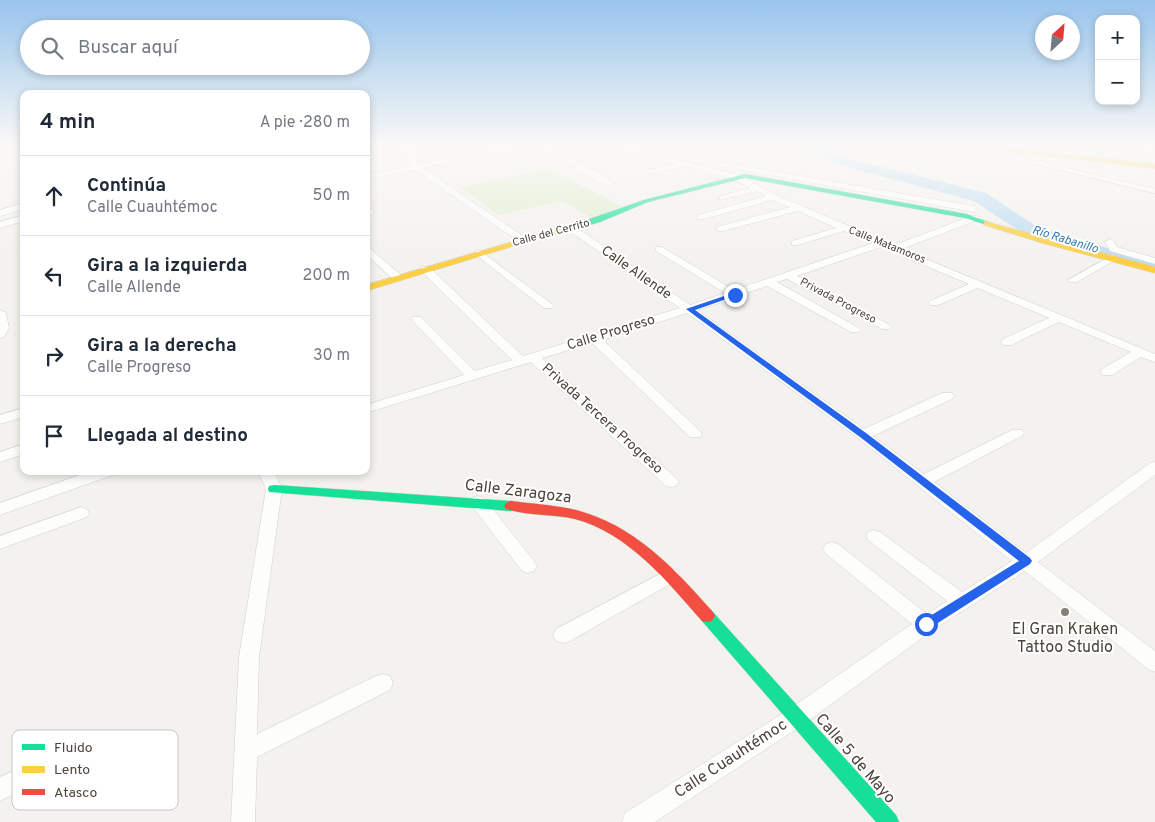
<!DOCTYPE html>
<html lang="es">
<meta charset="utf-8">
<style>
:root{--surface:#fff;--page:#f6f6f7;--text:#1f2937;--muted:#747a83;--line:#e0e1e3}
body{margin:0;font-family:Overpass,sans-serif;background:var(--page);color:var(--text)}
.controls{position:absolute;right:15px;top:15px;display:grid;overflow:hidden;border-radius:10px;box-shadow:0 2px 8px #0003}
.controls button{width:45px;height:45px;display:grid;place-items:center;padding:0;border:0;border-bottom:1px solid var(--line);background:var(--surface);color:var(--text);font:25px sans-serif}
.compass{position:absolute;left:1035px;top:15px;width:45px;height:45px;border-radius:50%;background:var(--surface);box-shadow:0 2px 8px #0003;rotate:26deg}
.stop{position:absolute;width:15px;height:15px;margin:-11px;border:4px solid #2563eb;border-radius:50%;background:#fff}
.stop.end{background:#2563eb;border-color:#fff;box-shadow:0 1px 5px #0008}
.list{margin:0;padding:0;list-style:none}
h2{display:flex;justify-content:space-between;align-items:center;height:65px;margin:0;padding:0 20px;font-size:21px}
h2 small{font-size:16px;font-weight:400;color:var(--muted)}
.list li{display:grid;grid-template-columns:32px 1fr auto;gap:15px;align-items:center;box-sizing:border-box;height:80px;padding:0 20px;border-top:1px solid var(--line)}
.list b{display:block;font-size:19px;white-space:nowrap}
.list p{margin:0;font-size:16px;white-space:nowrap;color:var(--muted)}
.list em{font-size:16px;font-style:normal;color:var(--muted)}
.icon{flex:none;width:28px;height:28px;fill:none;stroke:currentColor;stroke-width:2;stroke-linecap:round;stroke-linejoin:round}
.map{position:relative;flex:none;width:1155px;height:822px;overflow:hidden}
.search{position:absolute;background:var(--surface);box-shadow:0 2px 8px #0003;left:20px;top:20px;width:350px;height:55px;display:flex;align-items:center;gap:12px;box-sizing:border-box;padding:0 18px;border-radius:28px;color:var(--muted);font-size:19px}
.panel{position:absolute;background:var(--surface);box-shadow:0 2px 8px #0003;left:20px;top:90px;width:350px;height:385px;border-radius:10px}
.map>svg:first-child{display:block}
.green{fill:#e1eecf}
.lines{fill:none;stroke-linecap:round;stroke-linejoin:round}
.river{fill:#c0ddf1;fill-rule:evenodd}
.street-casing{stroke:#d2d0cb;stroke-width:1}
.fast-casing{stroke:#d3cfc5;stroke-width:1}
.slow-casing{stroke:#d3cfc5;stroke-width:1}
.jam-casing{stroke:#d3cfc5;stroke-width:1}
.street{fill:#fdfdfc;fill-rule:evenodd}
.fast{fill:#16e098;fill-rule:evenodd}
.slow{fill:#ffcf43;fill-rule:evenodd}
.jam{fill:#f24e42;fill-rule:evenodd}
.route{fill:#2563eb}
.poi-dot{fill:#868178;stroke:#fff;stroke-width:2}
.labels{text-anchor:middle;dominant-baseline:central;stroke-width:4;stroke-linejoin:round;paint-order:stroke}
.far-street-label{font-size:11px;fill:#4b4439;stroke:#fff}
.far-water-label{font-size:12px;font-style:italic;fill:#2e7ab2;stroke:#fff}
.street-label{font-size:14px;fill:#4b4439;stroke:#fff}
.near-street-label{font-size:16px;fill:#4b4439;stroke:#fff}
.near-poi-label{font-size:16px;fill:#4b4439;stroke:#fff}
.key{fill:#fff;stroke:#c9c7c4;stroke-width:1}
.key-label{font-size:14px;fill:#4b4439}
</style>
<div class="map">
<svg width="1155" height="822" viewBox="0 0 1155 822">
<rect width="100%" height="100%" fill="#f4f2ee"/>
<polygon class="green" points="549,169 622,206 594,219 561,201 499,215 460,187"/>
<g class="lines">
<polygon class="river" points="802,146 821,146 846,158 986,193 1034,225 1064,236 1155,261 1155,273 1050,244 1022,233 974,201 836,164"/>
<g class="street-casing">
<g id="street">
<polygon points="376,146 389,146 366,153 366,149"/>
<polygon points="402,146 409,146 418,164 510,146 525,146 489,155 512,167 512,171 509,171 481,156 423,168 526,238 526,242 520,242 415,170 366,179 366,175 412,166"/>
<path d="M 531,146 C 550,146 600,171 614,184 L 607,186 L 566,163 Z"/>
<polygon points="584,146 595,146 580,151 580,147"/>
<polygon points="613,146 626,146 739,175 776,195 894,245 972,216 978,216 978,220 902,249 1155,354 1155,362 1141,357 1112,375 1102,375 1101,372 1102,369 1131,352 1059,322 1011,345 1003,345 1001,342 1003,339 1049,318 978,288 938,305 930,305 928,303 930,301 969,284 881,247 797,276 890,325 892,327 890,329 882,329 787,279 777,282 859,328 861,330 859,332 851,332 767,286 740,295 739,297 697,310 864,429 942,393 952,393 954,396 952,399 873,436 924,474 1012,430 1022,430 1024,433 1022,436 934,482 1026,553 1150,463 1155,462 1155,475 1038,562 1155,651 1155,672 1148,669 1025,571 933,630 804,724 655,822 622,822 625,813 788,710 912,624 826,554 823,549 826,544 832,542 838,544 927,614 947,601 868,540 866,536 868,532 874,530 880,532 962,592 1012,561 858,438 687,313 603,340 700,431 702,434 700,437 690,437 592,343 542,358 676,478 679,482 676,486 671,487 666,486 531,362 366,413 366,405 464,375 413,321 411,319 413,317 421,317 475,371 512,360 421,271 421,267 429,267 523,356 680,308 568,230 568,226 574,226 690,305 725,293 656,251 656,247 662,247 734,290 873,243 844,231 798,245 792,245 792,241 836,228 798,211 723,231 717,231 717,227 790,207 772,200 704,219 698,219 698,215 766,196 757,191 720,200 720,196 750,188 733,179 685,166 650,174 650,170 677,164 633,152 597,161 597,157 624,150"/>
<polygon points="961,146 974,146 1155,189 1155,193"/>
<polygon points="1125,146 1138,146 1155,151 1155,155"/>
<polygon points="713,161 974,206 978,209 974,212 716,165 712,163"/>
<polygon points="24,203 24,209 0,216 0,210"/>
<polygon points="366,207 373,211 373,215 366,214"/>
<polygon points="24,215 24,221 0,228 0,222"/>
<polygon points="1110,239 1113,240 1117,247 1155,258 1155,264 1110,251 1105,242"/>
<polygon points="366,245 402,276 403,278 402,280 394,280 366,254"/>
<polygon points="479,250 552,304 554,306 552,308 544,308 476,255 476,251"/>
<polygon points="1112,255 1117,258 1115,260 1077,282 1069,282 1068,280"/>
<polygon points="0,310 6,313 9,328 4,337 0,338"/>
<polygon points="24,408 24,417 0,424 0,415"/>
<polygon points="24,444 24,454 0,462 0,452"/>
<polygon points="91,471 115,471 113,475 0,515 0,503"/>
<polygon points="258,471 274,471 282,489 259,657 257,734 376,676 383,674 390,676 393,683 390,690 257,757 255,822 231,822 239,657 266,489"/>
<polygon points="478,496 484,498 534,561 537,566 534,571 528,573 522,571 472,506 470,502 472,498"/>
<polygon points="81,507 87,509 89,513 87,517 0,549 0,536"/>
<polygon points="671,568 677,570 680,575 677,580 570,641 563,643 556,641 553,635 556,629"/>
<polygon points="24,766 32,769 35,777 32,785 0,801 0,777"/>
</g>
</g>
<g class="fast-casing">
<g id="fast">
<polygon points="745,174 966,214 991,223 987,225 965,218 745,178 648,202 600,222 562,233 555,231 644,200"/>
<polygon points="274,485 511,501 516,503 518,506 516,509 511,511 269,492 268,489 269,486"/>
<polygon points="707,610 712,611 896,815 899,822 876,822 702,621 699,616 702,611"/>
</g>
</g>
<g class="slow-casing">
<g id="slow">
<polygon points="964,146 986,146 1155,164 1155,168"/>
<polygon points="984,221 1155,267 1155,273 1042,243 984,225"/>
<polygon points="556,229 563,231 366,291 366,285"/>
</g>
</g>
<g class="jam-casing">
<path id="jam" d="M 511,501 C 533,504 555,505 576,510 C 634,525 674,568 712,611 L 715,616 L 712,621 L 707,622 L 702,621 C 667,581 628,533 575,519 C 552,514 528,516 506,509 L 504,506 L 506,503 Z"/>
</g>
<use href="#street" class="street"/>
<use href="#fast" class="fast"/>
<use href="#slow" class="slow"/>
<use href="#jam" class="jam"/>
</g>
<linearGradient id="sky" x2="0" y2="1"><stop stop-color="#98c4ec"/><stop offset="0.56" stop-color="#faf9f7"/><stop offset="1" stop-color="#faf9f7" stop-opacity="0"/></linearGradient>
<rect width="1155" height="261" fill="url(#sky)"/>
<polygon class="route" points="733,293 738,295 695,310 866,433 1030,558 1032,561 1030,564 930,628 922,628 920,624 922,621 1019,561 860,437 686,309"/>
<circle class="poi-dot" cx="1065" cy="612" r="5"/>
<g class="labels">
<g class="far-street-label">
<text transform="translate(551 233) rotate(-15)">Calle del Cerrito</text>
<text transform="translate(887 245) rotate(22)">Calle Matamoros</text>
<text transform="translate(838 301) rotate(28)">Privada Progreso</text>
</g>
<g class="far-water-label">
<text transform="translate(1065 240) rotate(17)">Río Rabanillo</text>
</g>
<g class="street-label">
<text transform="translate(636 273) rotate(35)">Calle Allende</text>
<text transform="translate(611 333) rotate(-17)">Calle Progreso</text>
<text transform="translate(602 419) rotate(42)">Privada Tercera Progreso</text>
</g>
<g class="near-street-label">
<text transform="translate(518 492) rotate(7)">Calle Zaragoza</text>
<text transform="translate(731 759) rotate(-33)">Calle Cuauhtémoc</text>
<text transform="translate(855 759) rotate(49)">Calle 5 de Mayo</text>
</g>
<g class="near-poi-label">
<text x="1065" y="630">El Gran Kraken<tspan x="1065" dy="18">Tattoo Studio</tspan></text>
</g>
</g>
<rect x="12" y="730" width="166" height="80" rx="8" class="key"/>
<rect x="22" y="744" width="23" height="6" fill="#16e098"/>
<rect x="22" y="766" width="23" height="7" fill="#ffcf43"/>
<rect x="22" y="789" width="23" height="6" fill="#f24e42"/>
<g class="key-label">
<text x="54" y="752">Fluido</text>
<text x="54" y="774">Lento</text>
<text x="54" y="797">Atasco</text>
</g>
</svg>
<div class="controls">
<button>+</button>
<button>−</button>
</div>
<svg class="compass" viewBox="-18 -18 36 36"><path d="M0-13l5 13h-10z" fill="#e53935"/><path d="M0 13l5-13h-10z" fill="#747a83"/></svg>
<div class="stop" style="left:926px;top:624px"></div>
<div class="stop end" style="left:735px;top:295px"></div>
<div class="search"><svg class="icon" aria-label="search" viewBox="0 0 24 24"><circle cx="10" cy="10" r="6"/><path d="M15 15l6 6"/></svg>Buscar aquí</div>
<section class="panel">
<h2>4 min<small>A pie · 280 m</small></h2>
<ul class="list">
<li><svg class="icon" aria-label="ahead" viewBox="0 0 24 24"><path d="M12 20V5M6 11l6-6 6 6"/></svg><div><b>Continúa</b><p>Calle Cuauhtémoc</p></div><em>50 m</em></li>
<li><svg class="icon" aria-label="left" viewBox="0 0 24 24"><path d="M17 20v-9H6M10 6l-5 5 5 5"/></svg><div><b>Gira a la izquierda</b><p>Calle Allende</p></div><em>200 m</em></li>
<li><svg class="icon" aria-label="right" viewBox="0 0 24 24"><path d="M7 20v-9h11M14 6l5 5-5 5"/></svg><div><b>Gira a la derecha</b><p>Calle Progreso</p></div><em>30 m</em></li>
<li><svg class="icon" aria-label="arrive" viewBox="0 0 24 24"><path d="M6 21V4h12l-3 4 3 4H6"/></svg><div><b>Llegada al destino</b></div></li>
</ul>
</section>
</div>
